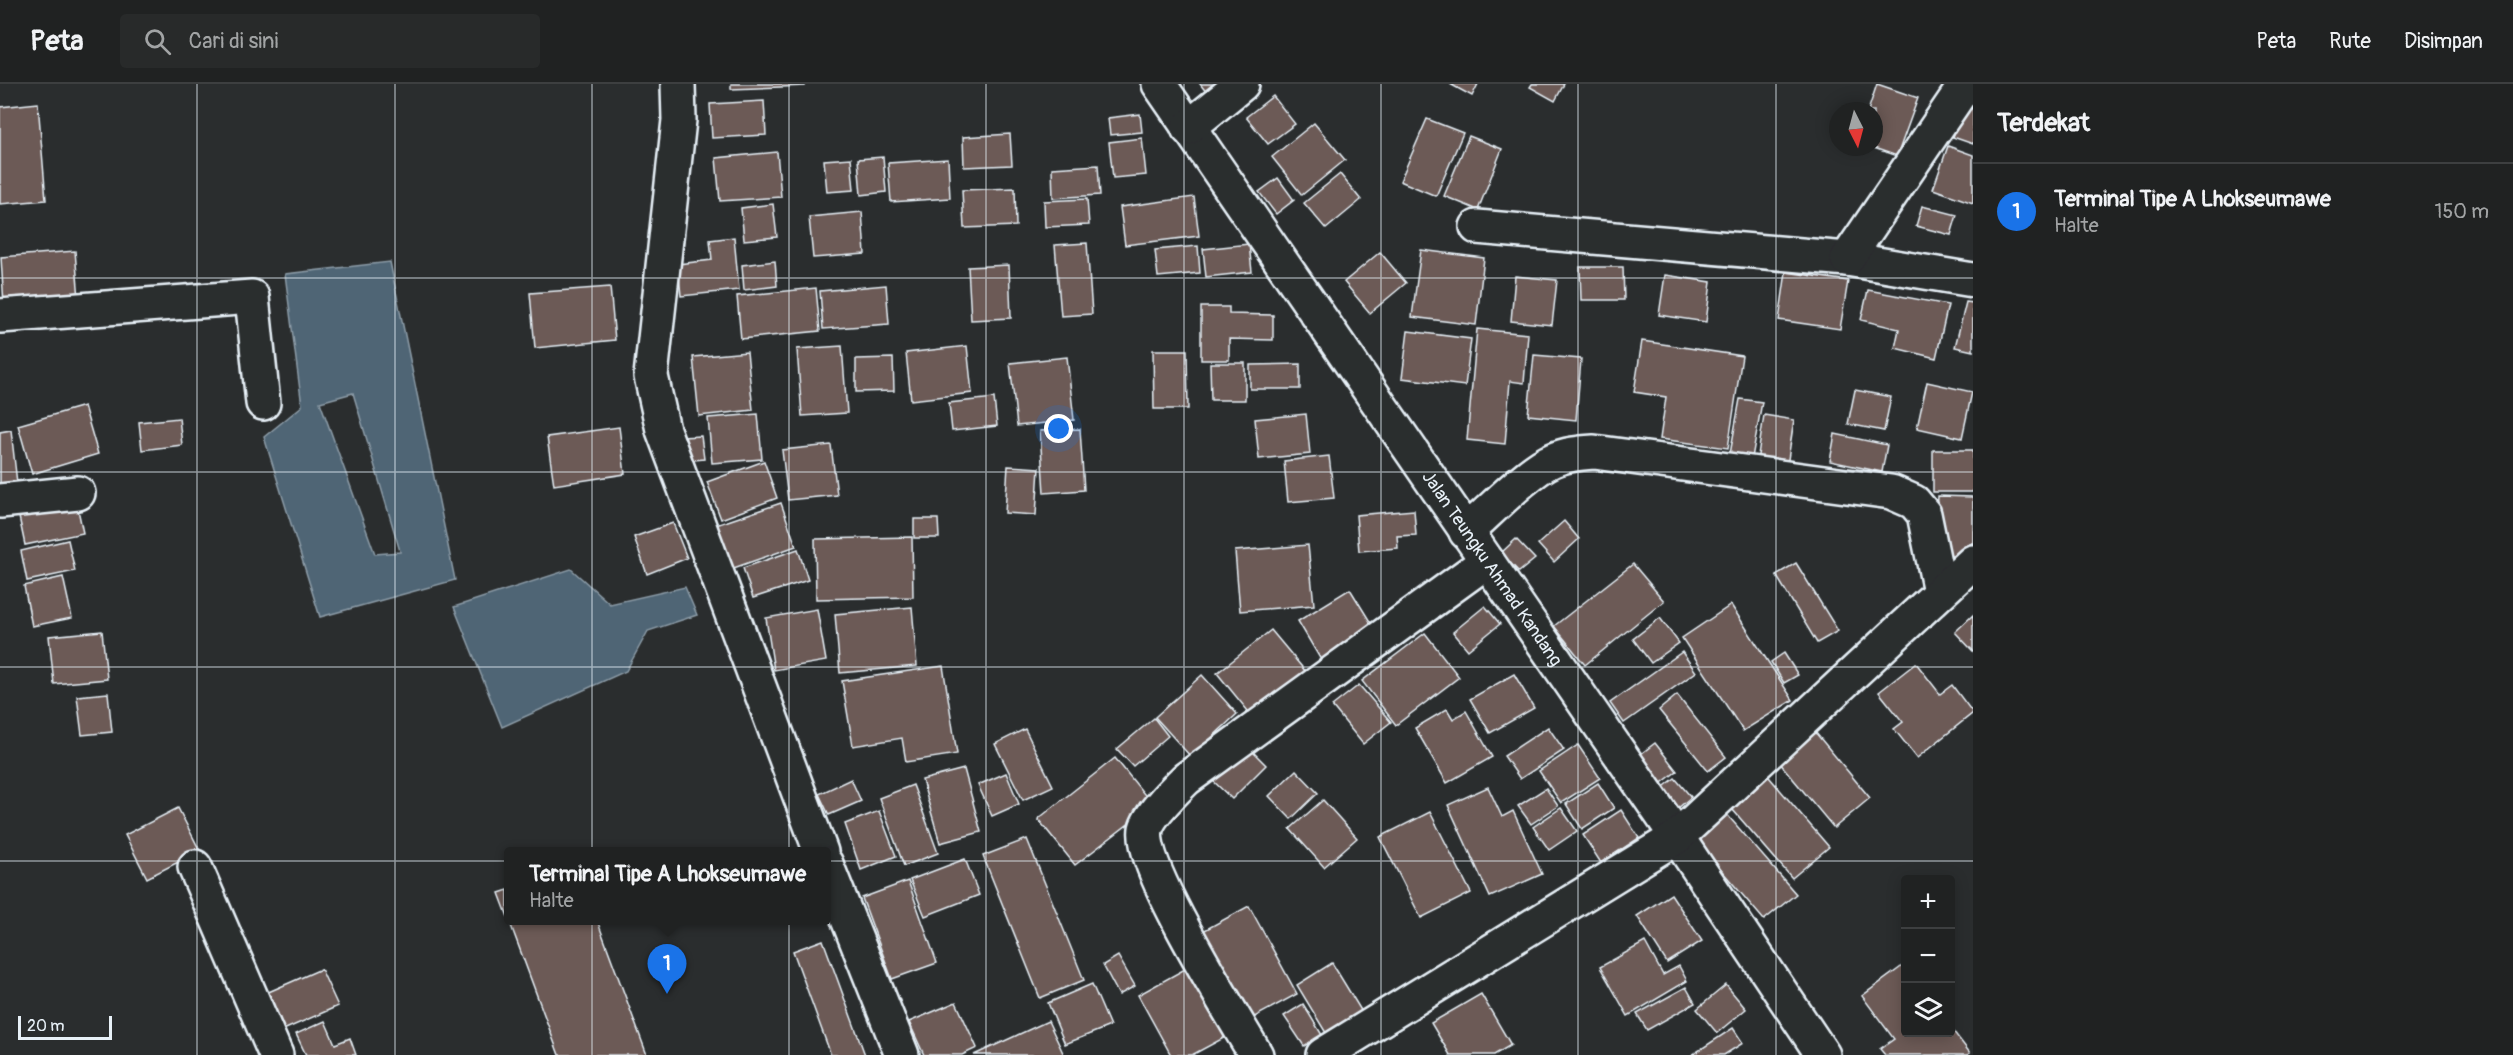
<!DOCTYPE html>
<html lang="id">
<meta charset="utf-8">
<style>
:root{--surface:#202222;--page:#282a2a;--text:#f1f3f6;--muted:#a2a4a5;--line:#3d3f40;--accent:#1a73e8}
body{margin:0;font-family:Pangolin,sans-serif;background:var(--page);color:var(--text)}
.controls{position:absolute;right:18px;bottom:18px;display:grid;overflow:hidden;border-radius:6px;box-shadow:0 3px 15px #0003}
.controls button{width:54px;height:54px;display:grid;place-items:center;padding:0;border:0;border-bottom:2px solid var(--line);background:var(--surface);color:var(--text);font:30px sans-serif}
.compass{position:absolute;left:1829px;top:18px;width:54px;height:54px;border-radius:50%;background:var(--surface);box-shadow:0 3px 15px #0003;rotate:174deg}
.scale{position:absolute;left:18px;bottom:15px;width:94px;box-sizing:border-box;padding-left:6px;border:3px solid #e8f1f8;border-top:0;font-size:16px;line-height:21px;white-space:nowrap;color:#e8f1f8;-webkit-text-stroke:4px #2a2d2e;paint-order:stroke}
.you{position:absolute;left:1059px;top:345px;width:21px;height:21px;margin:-15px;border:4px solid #fff;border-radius:50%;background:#1a73e8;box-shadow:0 0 0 9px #1a73e833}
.badge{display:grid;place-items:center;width:39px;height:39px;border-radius:50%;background:var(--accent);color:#fff;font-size:20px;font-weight:700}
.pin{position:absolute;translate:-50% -50px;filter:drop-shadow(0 2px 3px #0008)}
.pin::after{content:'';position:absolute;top:32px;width:21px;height:18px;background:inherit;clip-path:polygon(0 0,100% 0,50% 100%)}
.popup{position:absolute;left:504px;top:763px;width:327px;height:78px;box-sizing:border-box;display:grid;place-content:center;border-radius:6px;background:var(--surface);filter:drop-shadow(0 2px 4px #0005);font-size:20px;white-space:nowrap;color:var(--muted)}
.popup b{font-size:22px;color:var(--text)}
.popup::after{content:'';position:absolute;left:50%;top:100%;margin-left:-12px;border:12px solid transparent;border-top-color:var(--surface)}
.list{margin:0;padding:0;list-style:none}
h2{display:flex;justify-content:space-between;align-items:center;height:78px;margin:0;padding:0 24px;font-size:26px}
h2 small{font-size:20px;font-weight:400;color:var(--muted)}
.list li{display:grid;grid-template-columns:39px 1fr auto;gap:18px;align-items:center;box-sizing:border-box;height:96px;padding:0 24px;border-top:2px solid var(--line)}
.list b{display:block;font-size:22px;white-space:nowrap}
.list p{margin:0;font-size:20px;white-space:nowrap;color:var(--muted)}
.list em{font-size:20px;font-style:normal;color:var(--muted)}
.icon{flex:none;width:33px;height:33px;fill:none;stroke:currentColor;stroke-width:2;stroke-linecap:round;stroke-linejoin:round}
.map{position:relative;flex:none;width:1973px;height:971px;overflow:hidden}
header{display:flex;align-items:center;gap:36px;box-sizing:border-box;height:84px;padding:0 30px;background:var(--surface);border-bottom:2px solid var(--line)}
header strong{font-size:28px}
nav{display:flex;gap:33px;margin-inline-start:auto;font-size:21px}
.search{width:420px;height:54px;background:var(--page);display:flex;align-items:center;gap:15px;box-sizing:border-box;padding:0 21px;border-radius:6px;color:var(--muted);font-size:22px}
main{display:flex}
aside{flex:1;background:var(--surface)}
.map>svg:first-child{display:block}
.water{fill:#506574;stroke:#8d9da9;stroke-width:1.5;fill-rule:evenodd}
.building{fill:#6c5a56;stroke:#e8f1f8;stroke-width:1.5}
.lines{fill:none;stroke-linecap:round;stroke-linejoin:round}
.minor-casing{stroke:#e8f1f8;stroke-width:38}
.minor{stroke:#2a2d2e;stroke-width:33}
.grid{fill:none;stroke:#e8f1f8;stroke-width:1.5;stroke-opacity:0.55}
.labels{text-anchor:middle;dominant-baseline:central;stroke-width:4.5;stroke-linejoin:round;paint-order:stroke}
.street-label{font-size:18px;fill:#e8f1f8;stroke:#2a2d2e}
</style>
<header>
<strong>Peta</strong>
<div class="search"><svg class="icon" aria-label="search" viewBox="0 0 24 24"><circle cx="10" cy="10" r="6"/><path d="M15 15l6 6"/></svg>Cari di sini</div>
<nav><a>Peta</a><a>Rute</a><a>Disimpan</a></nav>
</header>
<main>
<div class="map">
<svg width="1973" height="971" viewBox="0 0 1973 971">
<rect width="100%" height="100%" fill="#2a2d2e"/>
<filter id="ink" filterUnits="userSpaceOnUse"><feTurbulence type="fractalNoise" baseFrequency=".0167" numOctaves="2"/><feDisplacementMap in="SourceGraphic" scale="12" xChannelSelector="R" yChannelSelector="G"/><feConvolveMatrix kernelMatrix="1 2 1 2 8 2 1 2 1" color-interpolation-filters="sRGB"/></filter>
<g filter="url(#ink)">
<g class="water">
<path d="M 390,178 L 455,496 L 320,533 L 264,353 L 302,322 L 285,190 ZM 353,309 L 400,467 L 400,468 L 375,470 L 320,318 Z"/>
<polygon points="571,485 610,520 685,503 697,531 648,547 626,587 502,643 454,523"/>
</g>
<g class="building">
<polygon points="731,0 805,0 805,2 731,5"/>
<polygon points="1200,0 1219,0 1207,9"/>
<polygon points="1450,0 1478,0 1472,12"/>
<polygon points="1532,0 1564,0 1555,17 1530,3"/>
<polygon points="1877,0 1918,14 1897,72 1871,63 1874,63 1874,27 1868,27"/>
<polygon points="1971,1 1973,2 1973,60 1953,53"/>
<polygon points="1273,12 1295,40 1268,60 1246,33"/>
<polygon points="764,17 766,51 712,54 710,20"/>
<polygon points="38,19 46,116 0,120 0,23"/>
<polygon points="1140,30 1142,48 1110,51 1108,34"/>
<polygon points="1427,35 1463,49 1436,112 1400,97"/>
<polygon points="1314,39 1345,76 1302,111 1272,73"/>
<polygon points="1010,50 1012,81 964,83 963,53"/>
<polygon points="1469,52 1502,65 1478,126 1444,112"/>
<polygon points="1142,54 1146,91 1113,94 1109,58"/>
<polygon points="1948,62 1973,71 1973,119 1933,105"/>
<polygon points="777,68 781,113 720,117 716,74"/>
<polygon points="883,73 886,108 861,111 858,75"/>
<polygon points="851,74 854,106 827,108 824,76"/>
<polygon points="948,75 950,114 891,118 888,79"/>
<polygon points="1098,81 1100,111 1053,114 1052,84"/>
<polygon points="1340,90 1361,116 1326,145 1304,119"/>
<polygon points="1278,94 1294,116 1276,130 1259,108"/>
<polygon points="1015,104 1016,142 964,144 962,106"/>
<polygon points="1194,113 1199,152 1125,161 1120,123"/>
<polygon points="1087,115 1089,141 1045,143 1044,117"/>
<polygon points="773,120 777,153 744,156 741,124"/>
<polygon points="1922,122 1957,131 1951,151 1916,142"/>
<polygon points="862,128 865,170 813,174 809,133"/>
<polygon points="734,153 739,206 681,212 678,180 712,176 710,156"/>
<polygon points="1087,159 1092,230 1061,232 1055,161"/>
<polygon points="1249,160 1252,188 1206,193 1203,165"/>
<polygon points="1198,162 1200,189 1158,193 1155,166"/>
<polygon points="1421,166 1484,174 1476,241 1412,233"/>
<polygon points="75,167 79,215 4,221 1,173"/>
<polygon points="1380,168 1406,199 1370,229 1344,198"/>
<polygon points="775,177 777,202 744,206 742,181"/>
<polygon points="1009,181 1011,234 971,236 968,183"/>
<polygon points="1580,183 1623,183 1624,216 1581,216"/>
<polygon points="1786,188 1848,197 1840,245 1779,236"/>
<polygon points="1665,191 1711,198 1706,238 1659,231"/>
<polygon points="1515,192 1557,196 1552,241 1511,237"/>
<polygon points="886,201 889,240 823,245 820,207"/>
<polygon points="610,203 615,256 535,264 530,209"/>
<polygon points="816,204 820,247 741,255 737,212"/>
<polygon points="1868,206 1948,221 1936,274 1895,264 1899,245 1861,236"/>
<polygon points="1966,218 1973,219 1973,267 1955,263"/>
<polygon points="1201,223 1229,223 1229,230 1273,231 1273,256 1229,255 1229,276 1201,276"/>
<polygon points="1477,245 1528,250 1524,299 1510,297 1505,360 1467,356"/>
<polygon points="1408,247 1471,255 1465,302 1402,294"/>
<polygon points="1642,257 1742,272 1728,364 1660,355 1666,313 1634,308"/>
<polygon points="842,262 847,329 802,332 797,265"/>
<polygon points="967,262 972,309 911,316 906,269"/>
<polygon points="1153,266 1187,266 1188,325 1154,325"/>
<polygon points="747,268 753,326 699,332 693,273"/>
<polygon points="1534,271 1581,275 1576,336 1528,331"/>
<polygon points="1067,273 1074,336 1017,342 1010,279"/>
<polygon points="893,274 894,307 856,308 856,275"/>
<polygon points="1210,279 1245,279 1245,316 1211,316"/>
<polygon points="1300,280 1300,305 1250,305 1250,281"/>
<polygon points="1927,298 1972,308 1962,354 1917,344"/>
<polygon points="1855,306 1891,313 1884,347 1848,340"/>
<polygon points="994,314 997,342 952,347 949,319"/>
<polygon points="1740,315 1762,318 1752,374 1730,370"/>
<polygon points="84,322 98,370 32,390 18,341"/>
<polygon points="758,330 762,375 712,379 708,334"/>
<polygon points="1306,330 1310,370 1259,375 1255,335"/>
<polygon points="1764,331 1794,336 1787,382 1757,378"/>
<polygon points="179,334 182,361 142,366 139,338"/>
<polygon points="619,343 625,390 554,401 547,353"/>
<polygon points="1080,345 1084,406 1044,409 1040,347"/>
<polygon points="11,346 17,399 0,401 0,348"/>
<polygon points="1835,350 1887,361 1882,388 1830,377"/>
<polygon points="701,352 704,375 683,377 681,353"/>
<polygon points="831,361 837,411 788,416 782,366"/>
<rect x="1933" y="366" width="40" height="42"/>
<polygon points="1329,372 1334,414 1288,418 1284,377"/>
<polygon points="764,377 777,414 721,435 707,398"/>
<polygon points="1008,382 1039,384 1036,431 1005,429"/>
<polygon points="1938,412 1973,413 1973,458 1950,474 1936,451"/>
<polygon points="76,416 83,449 25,461 18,428"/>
<polygon points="781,419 796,462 728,486 713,442"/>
<polygon points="1414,426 1416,451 1397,452 1398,464 1359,467 1356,431"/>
<polygon points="914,435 938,435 939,454 914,454"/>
<polygon points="1564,437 1579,455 1554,478 1538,460"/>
<polygon points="673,439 687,474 647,490 634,453"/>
<polygon points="912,453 913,513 816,515 815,455"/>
<polygon points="1516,455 1535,475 1519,488 1501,469"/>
<polygon points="68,456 75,487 27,497 21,467"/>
<polygon points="1308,461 1314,521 1240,527 1235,467"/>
<polygon points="798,465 808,496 753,514 743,484"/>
<polygon points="1796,479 1838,547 1817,559 1776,491"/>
<polygon points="1633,480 1664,517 1585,581 1554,542"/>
<polygon points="63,493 72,534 32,542 24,502"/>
<polygon points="1350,505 1374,544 1321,576 1298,537"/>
<polygon points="1731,521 1793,616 1743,647 1682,554"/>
<polygon points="1485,522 1500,540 1468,566 1453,548"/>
<polygon points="912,523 917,582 840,589 835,530"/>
<polygon points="817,525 826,577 774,586 766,534"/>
<polygon points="1973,531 1973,567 1955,548"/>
<polygon points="1660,534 1679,559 1651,579 1633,555"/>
<polygon points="1271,546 1306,588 1252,632 1217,589"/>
<polygon points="102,547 107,595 54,600 49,552"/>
<polygon points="1425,549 1459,593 1396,641 1362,597"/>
<polygon points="1682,568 1696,588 1624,639 1610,619"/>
<polygon points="1784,569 1798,591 1784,599 1771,578"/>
<polygon points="1916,579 1940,610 1952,601 1973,629 1917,674 1894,645 1903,638 1879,608"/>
<polygon points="943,582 957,670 906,678 902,654 853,662 842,597"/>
<polygon points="1514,590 1534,624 1490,649 1470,615"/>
<polygon points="1202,591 1237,630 1191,673 1155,633"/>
<polygon points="1359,601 1391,638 1363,660 1332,622"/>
<polygon points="108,609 112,648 82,651 77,612"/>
<polygon points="1677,611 1726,673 1708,687 1659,626"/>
<polygon points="1447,625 1453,635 1466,627 1492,673 1447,699 1415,644"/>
<polygon points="1154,634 1168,652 1133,682 1117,665"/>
<polygon points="1548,643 1564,666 1520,695 1504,672"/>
<polygon points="1025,645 1053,702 1023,716 995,660"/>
<polygon points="1815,648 1870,714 1834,744 1779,678"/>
<polygon points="1243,658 1266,681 1232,715 1208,692"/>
<polygon points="1655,659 1677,687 1659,701 1637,673"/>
<polygon points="1578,661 1600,694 1561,719 1539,687"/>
<polygon points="1115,674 1153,721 1075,781 1038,735"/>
<polygon points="964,685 981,748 940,759 922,696"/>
<polygon points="1296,686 1318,709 1291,735 1269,712"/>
<polygon points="1763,686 1829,763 1792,794 1726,718"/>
<polygon points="1006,689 1019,720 992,732 978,701"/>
<polygon points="1675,694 1691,713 1677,725 1661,705"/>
<polygon points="851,695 861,717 829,731 819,710"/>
<polygon points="1598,699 1614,724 1582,745 1566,720"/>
<polygon points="913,701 938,769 904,782 879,714"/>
<polygon points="1488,703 1502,733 1513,727 1542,790 1490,813 1448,721"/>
<polygon points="1546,704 1558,722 1531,740 1518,722"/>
<polygon points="1323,716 1357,754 1324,783 1290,745"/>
<polygon points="178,724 200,767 147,794 125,751"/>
<polygon points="1561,724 1577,747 1549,766 1533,743"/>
<polygon points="1621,726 1639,754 1601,779 1583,751"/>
<polygon points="1723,726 1796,810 1764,836 1692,752"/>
<polygon points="879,727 896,772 861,786 845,740"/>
<polygon points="1430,728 1471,809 1421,834 1380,753"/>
<polygon points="1027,755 1084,896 1040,914 983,772"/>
<polygon points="965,775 979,811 925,832 910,796"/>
<polygon points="908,797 937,879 892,895 862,814"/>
<polygon points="508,806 508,833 499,809"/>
<polygon points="1671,810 1702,857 1667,879 1637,832"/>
<polygon points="1249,822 1297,910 1249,936 1201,848"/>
<polygon points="509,836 597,836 647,971 559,971"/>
<polygon points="823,856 865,971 831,971 793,867"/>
<polygon points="1645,858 1663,891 1679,882 1687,897 1628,932 1600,883"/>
<polygon points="1118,872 1135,902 1119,911 1103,881"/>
<polygon points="1332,879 1362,928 1326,949 1297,901"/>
<polygon points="1194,880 1233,949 1192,971 1171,971 1138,911"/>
<polygon points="1904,881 1906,948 1950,948 1950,943 1970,969 1967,971 1885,971 1880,965 1894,955 1862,912"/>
<polygon points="321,885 338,922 281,947 264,910"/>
<polygon points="1092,900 1110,942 1065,960 1048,919"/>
<polygon points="1726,901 1746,925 1717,949 1697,925"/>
<polygon points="1686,903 1695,919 1647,946 1637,930"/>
<polygon points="1481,910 1511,961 1494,971 1450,971 1431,939"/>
<polygon points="956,918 977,964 962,971 924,971 909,938"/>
<polygon points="1303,920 1322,951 1304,962 1284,932"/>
<polygon points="325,937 335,960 350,954 356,971 306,971 296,950"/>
<polygon points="1048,937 1064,971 974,971"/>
<polygon points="1733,944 1743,959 1724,971 1692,971"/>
</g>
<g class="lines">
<g class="minor-casing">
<g id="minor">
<polyline points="678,0 679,36 651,292 663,346 821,768"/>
<path id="s1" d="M 1159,0 L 1677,753 L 1823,971"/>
<polyline points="1188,44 1242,0"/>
<polyline points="1477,143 1847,175 1973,196"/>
<polyline points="1847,175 1966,0"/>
<polyline points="0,232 252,213 263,319"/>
<polyline points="0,417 78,409"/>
<path d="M 1466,448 C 1488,429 1529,386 1553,376 C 1566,370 1580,369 1594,368 L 1891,408 L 1914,418 L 1924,430 L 1940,508"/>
<polyline points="826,780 902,971"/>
<polyline points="195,783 276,971"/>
<path d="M 1256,971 C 1233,931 1139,783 1146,745 C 1149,731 1175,706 1186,695 L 1487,477"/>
<polyline points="1323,971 1677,753 1973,478"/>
</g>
</g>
<use href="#minor" class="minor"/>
</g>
</g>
<path class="grid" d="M 197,0 L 197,971M 395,0 L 395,971M 592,0 L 592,971M 789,0 L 789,971M 986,0 L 986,971M 1184,0 L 1184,971M 1381,0 L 1381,971M 1578,0 L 1578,971M 1776,0 L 1776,971M 0,194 L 1973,194M 0,388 L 1973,388M 0,583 L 1973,583M 0,777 L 1973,777"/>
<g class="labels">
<g class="street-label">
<text stroke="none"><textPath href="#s1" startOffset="588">Jalan Teungku Ahmad Kandang</textPath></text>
</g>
</g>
</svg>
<div class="controls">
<button>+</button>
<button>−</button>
<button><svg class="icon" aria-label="layers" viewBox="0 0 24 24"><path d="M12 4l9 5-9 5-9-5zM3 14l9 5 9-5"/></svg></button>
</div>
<svg class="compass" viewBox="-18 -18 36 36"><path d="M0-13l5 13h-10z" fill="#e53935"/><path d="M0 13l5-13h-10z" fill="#a2a4a5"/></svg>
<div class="scale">20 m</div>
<div class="you"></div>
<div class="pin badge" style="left:667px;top:910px">1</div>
<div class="popup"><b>Terminal Tipe A Lhokseumawe</b>Halte</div>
</div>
<aside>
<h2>Terdekat<small></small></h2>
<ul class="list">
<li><span class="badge">1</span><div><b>Terminal Tipe A Lhokseumawe</b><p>Halte</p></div><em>150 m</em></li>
</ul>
</aside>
</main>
